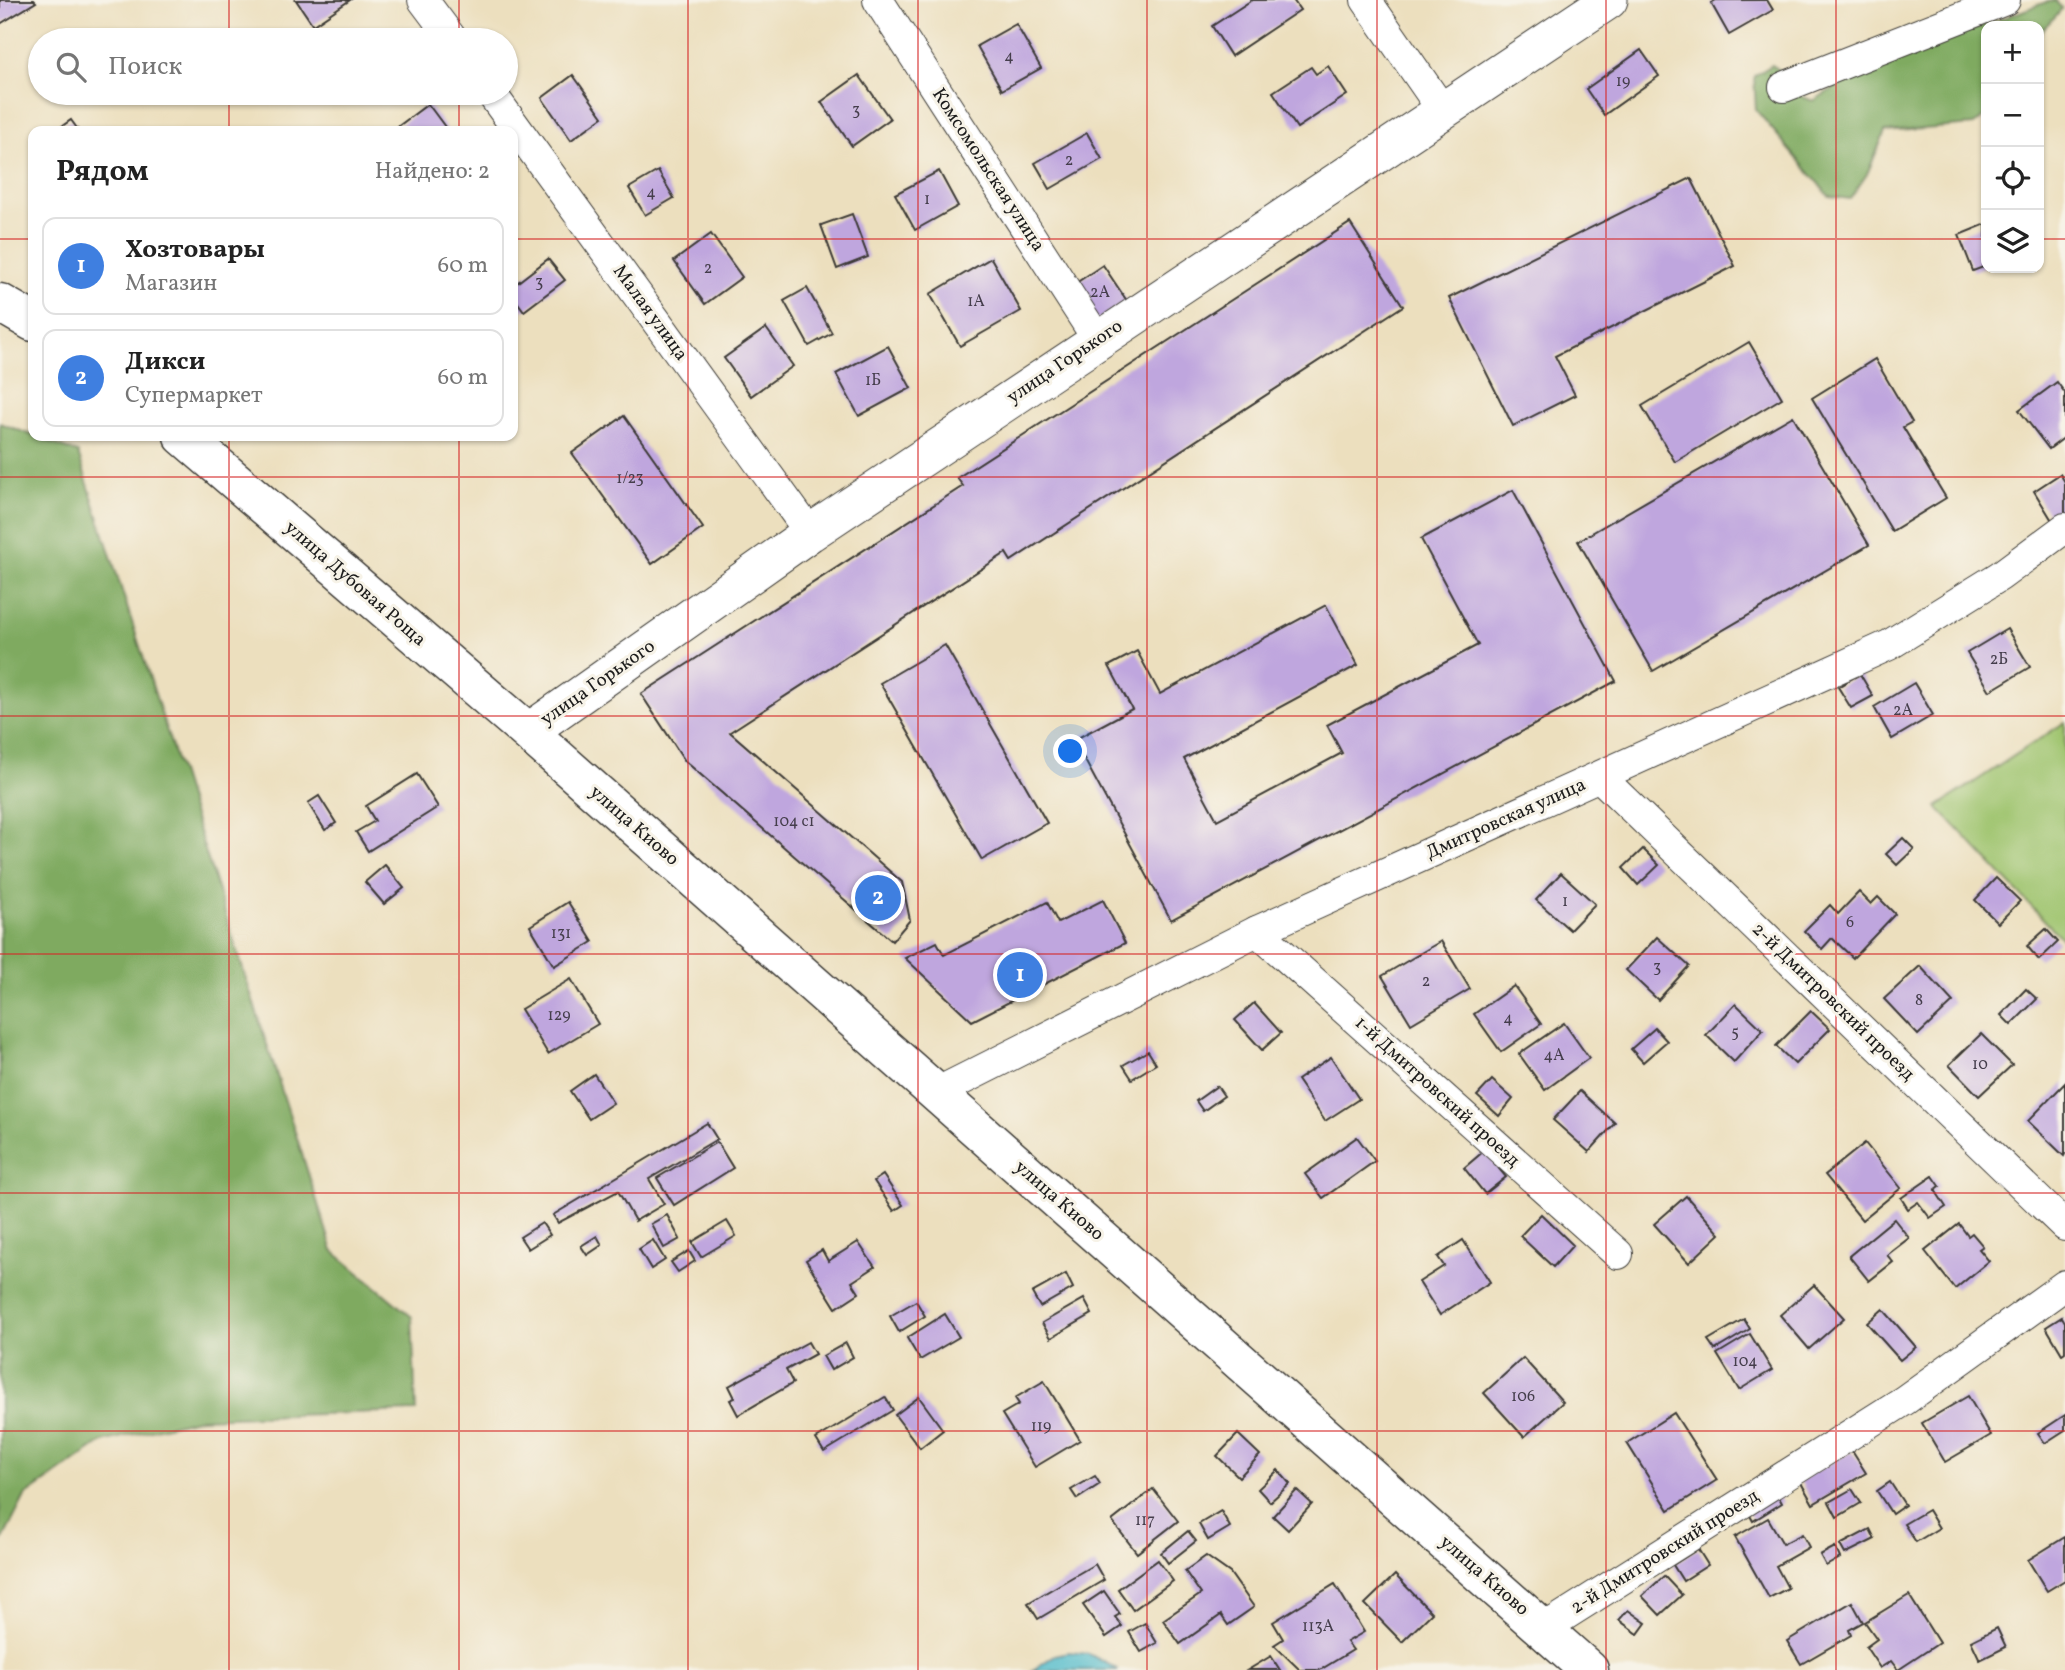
<!DOCTYPE html>
<html lang="ru">
<meta charset="utf-8">
<style>
:root{--surface:#fff;--page:#f2f2f2;--text:#222;--muted:#767676;--line:#e0e0e0;--accent:#111827}
body{margin:0;font-family:Vollkorn,serif;background:var(--page);color:var(--text)}
.controls{position:absolute;right:21px;top:21px;display:grid;overflow:hidden;border-radius:14px;box-shadow:0 2px 5px #0004}
.controls button{width:63px;height:63px;display:grid;place-items:center;padding:0;border:0;border-bottom:2px solid var(--line);background:var(--surface);color:var(--text);font:35px sans-serif}
.you{position:absolute;left:1071px;top:752px;width:24px;height:24px;margin:-18px;border:5px solid #fff;border-radius:50%;background:#1a73e8;box-shadow:0 0 0 10px #1a73e833}
.badge{display:grid;place-items:center;width:46px;height:46px;border-radius:50%;background:var(--accent);color:#fff;font-size:23px;font-weight:700}
.pin{position:absolute;translate:-50% -50%;border:4px solid #fff;box-shadow:0 2px 7px #0006}
.list{margin:0;padding:0;list-style:none}
h2{display:flex;justify-content:space-between;align-items:center;height:91px;margin:0;padding:0 28px;font-size:30px}
h2 small{font-size:23px;font-weight:400;color:var(--muted)}
.list li{display:grid;grid-template-columns:46px 1fr auto;gap:21px;align-items:center;box-sizing:border-box;height:98px;margin:0 14px 14px;padding:0 14px;border:2px solid var(--line);border-radius:14px}
.list b{display:block;font-size:26px;white-space:nowrap}
.list p{margin:0;font-size:23px;white-space:nowrap;color:var(--muted)}
.list em{font-size:23px;font-style:normal;color:var(--muted)}
.icon{flex:none;width:38px;height:38px;fill:none;stroke:currentColor;stroke-width:2;stroke-linecap:round;stroke-linejoin:round}
.map{position:relative;flex:none;width:2065px;height:1670px;overflow:hidden}
.search{position:absolute;background:var(--surface);box-shadow:0 2px 5px #0004;left:28px;top:28px;width:490px;height:77px;display:flex;align-items:center;gap:18px;box-sizing:border-box;padding:0 24px;border-radius:38px;color:var(--muted);font-size:26px}
.panel{position:absolute;background:var(--surface);box-shadow:0 2px 5px #0004;left:28px;top:126px;width:490px;height:315px;border-radius:14px}
.map>svg:first-child{display:block}
.green{fill:#9fc46e;stroke:#5e7045;stroke-width:2}
.forest{fill:#7faa61;stroke:#4e633e;stroke-width:2}
.water{fill:#4ebaca;stroke:#356b73;stroke-width:2}
.building{fill:#bfa6de}
.lines{fill:none;stroke-linecap:round;stroke-linejoin:round}
.minor-casing{stroke:#3b3934;stroke-width:32}
.tertiary-casing{stroke:#3b3934;stroke-width:39}
.secondary-casing{stroke:#3b3934;stroke-width:41}
.minor{stroke:#fff;stroke-width:30}
.tertiary{stroke:#fff;stroke-width:37}
.secondary{stroke:#fff;stroke-width:38}
.grid{fill:none;stroke:#d62828;stroke-width:2;stroke-opacity:0.55}
.labels{text-anchor:middle;dominant-baseline:central;stroke-width:6;stroke-linejoin:round;paint-order:stroke}
.number-label{font-size:16px;fill:#453e4c}
.street-label{font-size:19px;fill:#1c1c1c;stroke:#f7f3e8}
</style>
<div class="map">
<svg width="2065" height="1670" viewBox="0 0 2065 1670">
<rect width="100%" height="100%" fill="#f7f3e8"/>
<filter id="ink" filterUnits="userSpaceOnUse"><feTurbulence type="fractalNoise" baseFrequency=".0143" numOctaves="2"/><feDisplacementMap in="SourceGraphic" scale="14" xChannelSelector="R" yChannelSelector="G"/><feConvolveMatrix kernelMatrix="1 2 1 2 8 2 1 2 1" color-interpolation-filters="sRGB"/></filter>
<filter id="wash" filterUnits="userSpaceOnUse"><feTurbulence type="fractalNoise" baseFrequency=".00686" numOctaves="4" result="noise"/><feDisplacementMap in="SourceGraphic" scale="28" xChannelSelector="R" yChannelSelector="G"/><feGaussianBlur stdDeviation="1.57" result="paint"/><feColorMatrix in="noise" values="0 0 0 0 0 0 0 0 0 0 0 0 0 0 0 0 0 1.4 0 .05"/><feComposite in="paint" operator="in"/></filter>
<g filter="url(#wash)">
<rect width="100%" height="100%" fill="#ecdfbe"/>
<polygon class="green" points="2065,722 2065,942 1937,807"/>
<g class="forest">
<path d="M 2055,1 L 2062,8 C 2055,20 2043,24 2039,38 L 2039,26 L 1986,26 L 1986,115 L 1974,125 L 1885,132 L 1867,174 L 1850,199 L 1829,196 L 1756,110 L 1754,76 L 1772,65 L 1788,76 L 1796,94 L 1813,101 L 1862,71 L 2046,2 Z"/>
<polygon points="0,423 78,453 333,1251 412,1317 416,1411 200,1418 102,1442 25,1496 0,1545"/>
</g>
<polygon class="water" points="1069,1652 1089,1654 1119,1670 1033,1670 1055,1655"/>
<g id="blocks">
<g class="building">
<polygon points="0,0 34,0 36,2 0,24"/>
<polygon points="296,0 350,0 313,25"/>
<polygon points="1252,0 1293,0 1300,10 1231,56 1212,26"/>
<polygon points="1716,0 1767,0 1773,10 1729,35 1711,3"/>
<polygon points="1016,24 1041,68 1002,90 977,46"/>
<polygon points="1641,50 1659,76 1604,115 1586,89"/>
<polygon points="1328,66 1347,95 1297,128 1273,92 1311,67 1316,74"/>
<polygon points="573,75 603,117 571,140 542,98"/>
<polygon points="859,75 890,119 852,146 821,102"/>
<polygon points="428,104 448,131 398,131 396,128"/>
<polygon points="71,120 79,131 55,131"/>
<polygon points="1087,133 1102,159 1050,189 1035,163"/>
<polygon points="658,171 674,198 645,215 629,188"/>
<polygon points="939,171 958,206 915,230 895,194"/>
<polygon points="1691,178 1735,266 1555,356 1575,395 1513,426 1449,298"/>
<polygon points="852,214 868,257 837,269 821,225"/>
<polygon points="1350,223 1403,306 1011,561 1006,553 730,732 902,882 910,920 892,941 685,761 641,694 963,486 957,478"/>
<polygon points="1986,224 1986,266 1973,271 1959,235"/>
<polygon points="711,234 742,277 705,304 674,261"/>
<polygon points="991,258 1021,311 960,346 930,294"/>
<polygon points="548,259 565,280 524,311 513,296 513,286"/>
<polygon points="1103,265 1127,301 1096,321 1073,285"/>
<polygon points="807,288 832,333 809,346 784,301"/>
<polygon points="766,328 793,366 751,396 724,358"/>
<polygon points="1749,342 1782,398 1675,462 1642,406"/>
<polygon points="888,346 911,388 859,416 836,374"/>
<polygon points="1875,359 1912,422 1903,427 1946,498 1892,531 1812,398"/>
<polygon points="2057,382 2065,393 2065,437 2049,449 2019,410"/>
<polygon points="624,416 703,528 652,564 572,453"/>
<polygon points="1793,416 1869,545 1653,671 1578,541"/>
<polygon points="2060,474 2065,482 2065,514 2053,522 2034,491"/>
<polygon points="1513,490 1616,681 1171,920 1074,740 1132,709 1109,666 1137,651 1160,694 1326,605 1358,665 1184,759 1217,820 1342,753 1327,725 1478,645 1421,539"/>
<polygon points="2007,629 2030,667 1990,691 1967,653"/>
<polygon points="945,645 1047,823 982,860 880,683"/>
<polygon points="1860,674 1873,696 1851,708 1838,687"/>
<polygon points="1914,683 1933,715 1892,739 1874,707"/>
<polygon points="417,774 438,807 368,851 356,832 375,821 366,806"/>
<polygon points="319,796 336,823 325,830 308,803"/>
<polygon points="1903,838 1914,849 1897,865 1886,854"/>
<polygon points="1643,849 1659,865 1638,885 1623,868"/>
<polygon points="385,865 404,888 384,904 365,882"/>
<polygon points="1561,873 1595,904 1570,930 1536,900"/>
<polygon points="1996,878 2020,901 1998,923 1975,900"/>
<polygon points="1859,892 1871,904 1878,897 1895,914 1853,958 1832,938 1822,949 1804,931 1830,905 1838,914"/>
<polygon points="1103,900 1125,943 972,1021 905,958 937,942 944,955 1047,902 1058,923"/>
<polygon points="568,902 593,942 554,966 530,926"/>
<polygon points="2046,929 2058,942 2039,960 2027,946"/>
<polygon points="1657,937 1689,966 1658,1000 1626,970"/>
<polygon points="1441,941 1470,989 1411,1024 1382,976"/>
<polygon points="1920,966 1953,1002 1918,1035 1884,999"/>
<polygon points="571,979 598,1024 548,1054 521,1009"/>
<polygon points="1514,986 1541,1024 1501,1052 1474,1014"/>
<polygon points="2026,989 2037,999 2011,1025 2001,1015"/>
<polygon points="1254,1003 1281,1033 1262,1050 1235,1020"/>
<polygon points="1736,1004 1763,1030 1734,1062 1706,1035"/>
<polygon points="1811,1011 1830,1029 1795,1064 1776,1046"/>
<polygon points="1564,1023 1589,1058 1545,1090 1519,1054"/>
<polygon points="1655,1028 1667,1041 1643,1062 1631,1049"/>
<polygon points="1981,1034 2012,1065 1979,1096 1949,1065"/>
<polygon points="1148,1051 1156,1064 1132,1079 1123,1065"/>
<polygon points="1331,1057 1359,1099 1325,1121 1297,1080"/>
<polygon points="594,1074 613,1103 589,1119 570,1091"/>
<polygon points="1492,1080 1513,1099 1499,1116 1477,1096"/>
<polygon points="2065,1083 2065,1154 2064,1156 2028,1121"/>
<polygon points="1217,1086 1224,1096 1203,1111 1196,1101"/>
<polygon points="1580,1091 1615,1123 1589,1152 1553,1120"/>
<polygon points="707,1123 717,1139 649,1179 664,1204 635,1221 618,1191 558,1223 553,1215"/>
<polygon points="1357,1137 1375,1161 1323,1198 1305,1174"/>
<polygon points="717,1142 733,1168 674,1205 657,1178"/>
<polygon points="1865,1143 1901,1188 1862,1220 1825,1175"/>
<polygon points="1484,1151 1506,1177 1485,1194 1464,1168"/>
<polygon points="883,1175 903,1205 894,1211 874,1181"/>
<polygon points="1933,1176 1940,1186 1935,1190 1946,1207 1930,1218 1918,1202 1908,1209 1901,1198"/>
<polygon points="1686,1196 1720,1234 1689,1263 1654,1224"/>
<polygon points="1541,1214 1573,1245 1553,1267 1520,1236"/>
<polygon points="667,1215 680,1239 664,1248 651,1224"/>
<polygon points="1894,1219 1909,1238 1887,1255 1893,1262 1869,1281 1849,1256"/>
<polygon points="727,1221 736,1236 701,1257 692,1242"/>
<polygon points="542,1223 550,1235 528,1249 520,1237"/>
<polygon points="1959,1224 1968,1236 1972,1233 1983,1246 1979,1249 1989,1261 1955,1289 1925,1251"/>
<polygon points="597,1236 602,1245 587,1255 581,1246"/>
<polygon points="653,1240 665,1260 651,1269 639,1249"/>
<polygon points="1463,1240 1490,1282 1440,1315 1419,1282 1444,1266 1438,1257"/>
<polygon points="858,1242 875,1267 852,1282 859,1293 836,1308 806,1260 822,1250 828,1261"/>
<polygon points="689,1251 695,1261 678,1272 671,1262"/>
<polygon points="1066,1274 1073,1288 1040,1307 1032,1293"/>
<polygon points="1814,1285 1844,1318 1809,1349 1780,1315"/>
<polygon points="1084,1299 1092,1314 1051,1338 1042,1323"/>
<polygon points="916,1301 925,1316 899,1332 890,1316"/>
<polygon points="1883,1309 1916,1347 1900,1360 1867,1323"/>
<polygon points="945,1314 959,1337 920,1360 907,1338"/>
<polygon points="2062,1317 2065,1322 2065,1352 2062,1354 2046,1327"/>
<polygon points="1744,1319 1750,1329 1715,1350 1708,1340"/>
<polygon points="1750,1334 1772,1370 1739,1390 1717,1354"/>
<polygon points="808,1342 815,1354 786,1370 793,1383 738,1415 730,1400 735,1398 729,1386"/>
<polygon points="846,1343 853,1357 831,1370 823,1356"/>
<polygon points="1523,1358 1563,1402 1524,1437 1484,1393"/>
<polygon points="1044,1381 1080,1440 1035,1467 1002,1414 1019,1404 1015,1398"/>
<polygon points="1968,1396 1991,1435 1945,1462 1922,1423"/>
<polygon points="885,1397 893,1410 824,1452 816,1439"/>
<polygon points="919,1397 943,1430 920,1448 895,1415"/>
<polygon points="1674,1413 1717,1480 1669,1510 1627,1443"/>
<polygon points="2065,1415 2065,1430 2045,1443 2038,1433"/>
<polygon points="1238,1434 1260,1455 1239,1477 1217,1456"/>
<polygon points="1852,1451 1866,1473 1813,1504 1800,1481"/>
<polygon points="1278,1470 1290,1484 1270,1502 1258,1489"/>
<polygon points="1095,1476 1100,1484 1077,1499 1071,1490"/>
<polygon points="1890,1482 1905,1505 1892,1514 1877,1491"/>
<polygon points="1153,1489 1178,1521 1137,1553 1112,1521"/>
<polygon points="1852,1489 1861,1503 1837,1517 1829,1502"/>
<polygon points="1297,1490 1312,1504 1288,1530 1273,1516"/>
<polygon points="1777,1494 1782,1503 1753,1521 1748,1512"/>
<polygon points="1928,1510 1939,1528 1916,1542 1904,1524"/>
<polygon points="1221,1511 1230,1527 1208,1540 1199,1524"/>
<polygon points="1768,1518 1783,1544 1802,1534 1809,1547 1776,1566 1788,1588 1769,1598 1735,1537"/>
<polygon points="1870,1529 1875,1539 1845,1554 1840,1545"/>
<polygon points="1188,1531 1196,1541 1168,1563 1161,1553"/>
<polygon points="2065,1537 2065,1580 2047,1591 2028,1560"/>
<polygon points="1835,1547 1840,1558 1826,1566 1820,1555"/>
<polygon points="1698,1549 1708,1565 1683,1581 1673,1565"/>
<polygon points="1206,1556 1230,1573 1254,1607 1228,1625 1221,1615 1180,1644 1163,1620 1201,1594 1185,1571"/>
<polygon points="1158,1560 1173,1581 1133,1610 1118,1589"/>
<polygon points="1095,1564 1104,1580 1038,1619 1028,1603"/>
<polygon points="1395,1575 1432,1613 1402,1642 1365,1604"/>
<polygon points="1664,1576 1682,1595 1660,1615 1642,1596"/>
<polygon points="1335,1584 1364,1632 1347,1642 1353,1650 1320,1670 1300,1670 1274,1645 1283,1639 1273,1622"/>
<polygon points="1104,1591 1120,1614 1115,1617 1122,1626 1106,1637 1083,1605"/>
<polygon points="1909,1595 1939,1643 1898,1670 1891,1661 1880,1668 1866,1647 1877,1639 1865,1622"/>
<polygon points="1852,1602 1863,1622 1849,1630 1851,1635 1801,1664 1787,1641"/>
<polygon points="1628,1610 1646,1623 1638,1634 1619,1620"/>
<polygon points="1145,1623 1157,1643 1141,1652 1129,1632"/>
<polygon points="1997,1628 2006,1647 1980,1660 1971,1641"/>
<polygon points="1271,1656 1280,1670 1248,1670"/>
</g>
</g>
</g>
<g filter="url(#ink)">
<use href="#blocks" fill-opacity="0" stroke="#3b3934" stroke-width="2"/>
<g class="lines">
<g class="minor-casing">
<g id="minor">
<polyline points="423,0 453,40"/>
<polyline points="878,0 1098,340"/>
<polyline points="1366,0 1443,111"/>
<polyline points="1784,87 2005,0"/>
<polyline points="491,93 810,533"/>
<polyline points="1600,777 2065,1226"/>
<polyline points="1257,931 1618,1254"/>
<polyline points="936,1093 1257,931 1889,645 2000,576 2065,528"/>
<polyline points="1543,1629 1905,1400 2065,1285"/>
</g>
</g>
<g class="tertiary-casing">
<polyline id="tertiary" points="528,732 810,533 1609,0"/>
</g>
<g class="secondary-casing">
<g id="secondary">
<polyline points="0,303 33,322"/>
<polyline points="183,436 528,732 1589,1670"/>
</g>
</g>
<use href="#minor" class="minor"/>
<use href="#tertiary" class="tertiary"/>
<use href="#secondary" class="secondary"/>
</g>
</g>
<path class="grid" d="M 229,0 L 229,40M 459,0 L 459,40M 688,0 L 688,1670M 918,0 L 918,1670M 1147,0 L 1147,1670M 1377,0 L 1377,1670M 1606,0 L 1606,1670M 1836,0 L 1836,1670M 229,93 L 229,131M 459,93 L 459,131M 0,239 L 33,239M 513,239 L 1986,239M 2039,239 L 2065,239M 229,436 L 229,1670M 459,436 L 459,1670M 0,477 L 2065,477M 0,716 L 2065,716M 0,954 L 2065,954M 0,1193 L 2065,1193M 0,1431 L 2065,1431"/>
<g class="labels">
<g class="number-label">
<text x="1009" y="57">4</text>
<text x="1623" y="82">19</text>
<text x="856" y="111">3</text>
<text x="1069" y="161">2</text>
<text x="651" y="193">4</text>
<text x="927" y="200">1</text>
<text x="708" y="269">2</text>
<text x="539" y="283">3</text>
<text x="1100" y="293">2А</text>
<text x="976" y="302">1А</text>
<text x="873" y="381">1Б</text>
<text x="630" y="479">1/23</text>
<text x="1999" y="660">2Б</text>
<text x="1903" y="711">2А</text>
<text x="794" y="822">104 с1</text>
<text x="1565" y="902">1</text>
<text x="1850" y="923">6</text>
<text x="561" y="934">131</text>
<text x="1657" y="968">3</text>
<text x="1426" y="982">2</text>
<text x="1919" y="1001">8</text>
<text x="559" y="1016">129</text>
<text x="1508" y="1019">4</text>
<text x="1735" y="1033">5</text>
<text x="1554" y="1056">4А</text>
<text x="1980" y="1065">10</text>
<text x="1745" y="1362">104</text>
<text x="1523" y="1397">106</text>
<text x="1041" y="1427">119</text>
<text x="1145" y="1521">117</text>
<text x="1318" y="1627">113А</text>
</g>
<g class="street-label">
<text transform="translate(988 170) rotate(57)">Комсомольская улица</text>
<text transform="translate(650 313) rotate(54)">Малая улица</text>
<text transform="translate(1065 362) rotate(-34)">улица Горького</text>
<text transform="translate(355 584) rotate(41)">улица Дубовая Роща</text>
<text transform="translate(598 683) rotate(-35)">улица Горького</text>
<text transform="translate(1506 819) rotate(-24)">Дмитровская улица</text>
<text transform="translate(634 826) rotate(41)">улица Киово</text>
<text transform="translate(1833 1002) rotate(44)">2-й Дмитровский проезд</text>
<text transform="translate(1437 1092) rotate(42)">1-й Дмитровский проезд</text>
<text transform="translate(1059 1201) rotate(41)">улица Киово</text>
<text transform="translate(1665 1552) rotate(-32)">2-й Дмитровский проезд</text>
<text transform="translate(1484 1576) rotate(41)">улица Киово</text>
</g>
</g>
</svg>
<div class="controls">
<button>+</button>
<button>−</button>
<button><svg class="icon" aria-label="locate" viewBox="0 0 24 24"><circle cx="12" cy="12" r="6"/><path d="M12 2v4M12 18v4M2 12h4M18 12h4"/></svg></button>
<button><svg class="icon" aria-label="layers" viewBox="0 0 24 24"><path d="M12 4l9 5-9 5-9-5zM3 14l9 5 9-5"/></svg></button>
</div>
<div class="you"></div>
<div class="pin badge" style="left:1020px;top:975px;background:#3f7fe0">1</div>
<div class="pin badge" style="left:878px;top:898px;background:#3f7fe0">2</div>
<div class="search"><svg class="icon" aria-label="search" viewBox="0 0 24 24"><circle cx="10" cy="10" r="6"/><path d="M15 15l6 6"/></svg>Поиск</div>
<section class="panel">
<h2>Рядом<small>Найдено: 2</small></h2>
<ul class="list">
<li><span class="badge" style="background:#3f7fe0">1</span><div><b>Хозтовары</b><p>Магазин</p></div><em>60 m</em></li>
<li><span class="badge" style="background:#3f7fe0">2</span><div><b>Дикси</b><p>Супермаркет</p></div><em>60 m</em></li>
</ul>
</section>
</div>
